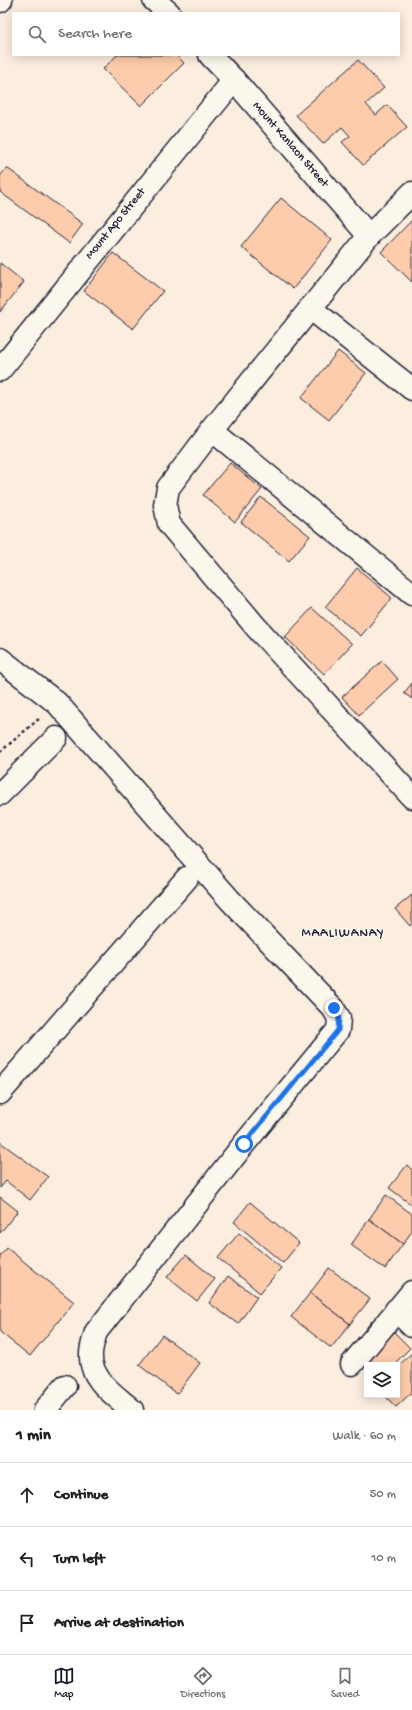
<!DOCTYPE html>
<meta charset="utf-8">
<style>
:root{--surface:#fff;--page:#f6f6f6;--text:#202124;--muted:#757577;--line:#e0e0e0;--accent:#111827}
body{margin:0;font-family:"Gochi Hand",sans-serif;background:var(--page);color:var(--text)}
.controls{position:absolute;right:12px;bottom:12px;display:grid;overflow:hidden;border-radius:0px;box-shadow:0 2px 10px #0003}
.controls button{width:36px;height:36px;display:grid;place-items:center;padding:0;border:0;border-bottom:1px solid var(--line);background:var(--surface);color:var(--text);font:20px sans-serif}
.stop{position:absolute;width:12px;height:12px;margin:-9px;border:3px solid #1a73e8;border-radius:50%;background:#fff}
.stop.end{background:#1a73e8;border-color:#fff;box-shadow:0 1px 4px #0008}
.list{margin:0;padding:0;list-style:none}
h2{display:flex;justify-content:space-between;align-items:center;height:52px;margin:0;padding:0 16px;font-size:17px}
h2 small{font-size:13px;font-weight:400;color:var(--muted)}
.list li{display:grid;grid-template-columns:26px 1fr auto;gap:12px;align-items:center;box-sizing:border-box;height:64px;padding:0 16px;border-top:1px solid var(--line)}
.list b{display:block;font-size:15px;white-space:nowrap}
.list em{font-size:13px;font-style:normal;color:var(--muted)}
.icon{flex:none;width:22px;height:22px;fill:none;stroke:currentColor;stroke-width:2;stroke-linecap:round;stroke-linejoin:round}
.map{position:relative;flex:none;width:412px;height:1410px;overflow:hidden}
.search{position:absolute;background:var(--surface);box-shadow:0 2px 10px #0003;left:12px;right:12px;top:12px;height:44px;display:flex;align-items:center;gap:10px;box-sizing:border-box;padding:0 14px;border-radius:0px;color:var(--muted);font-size:15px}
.sheet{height:244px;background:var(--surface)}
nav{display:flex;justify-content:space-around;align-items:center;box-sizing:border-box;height:56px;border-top:1px solid var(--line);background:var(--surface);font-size:11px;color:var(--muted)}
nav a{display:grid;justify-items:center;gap:2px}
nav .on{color:var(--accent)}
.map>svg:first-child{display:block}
.building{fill:#fdccac;stroke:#22223b}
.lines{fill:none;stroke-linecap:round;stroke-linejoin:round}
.minor-casing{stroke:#22223b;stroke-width:25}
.path{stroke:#22223b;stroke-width:2.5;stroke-dasharray:3 3;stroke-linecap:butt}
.minor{stroke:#fbf7ec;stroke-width:22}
.route{stroke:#1a73e8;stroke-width:5}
.labels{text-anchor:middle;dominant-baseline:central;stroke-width:3;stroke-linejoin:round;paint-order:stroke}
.street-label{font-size:12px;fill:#22223b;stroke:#fbf7ec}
.neighbourhood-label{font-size:13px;letter-spacing:1px;fill:#22223b;stroke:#fbf7ec}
</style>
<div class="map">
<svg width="412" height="1410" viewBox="0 0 412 1410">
<rect width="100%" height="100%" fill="#fbeedf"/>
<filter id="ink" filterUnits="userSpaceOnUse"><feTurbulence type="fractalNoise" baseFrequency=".025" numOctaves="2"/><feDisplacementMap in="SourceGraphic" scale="8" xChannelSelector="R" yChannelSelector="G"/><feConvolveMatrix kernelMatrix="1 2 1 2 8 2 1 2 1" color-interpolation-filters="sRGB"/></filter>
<g filter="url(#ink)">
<g class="building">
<polygon points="117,55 176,55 184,63 141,106 103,69"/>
<polygon points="358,60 384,88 366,104 376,115 387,105 407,127 363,165 342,142 350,136 342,127 323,144 296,115"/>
<polygon points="7,168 83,224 69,243 0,192 0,176"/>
<polygon points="281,198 332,240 293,289 241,247"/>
<polygon points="412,220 412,282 381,252"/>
<polygon points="113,253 163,291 133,329 84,291"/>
<polygon points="0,263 24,282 0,312"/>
<polygon points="338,351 366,373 329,420 301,398"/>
<polygon points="230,463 262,489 235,522 203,495"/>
<polygon points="261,497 310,536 289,561 241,522"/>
<polygon points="357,568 392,598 361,636 325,607"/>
<polygon points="312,608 352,644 324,674 285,637"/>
<polygon points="382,661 398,679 359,715 342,697"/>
<polygon points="412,683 412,699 404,693"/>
<polygon points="412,895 412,924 410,926 395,909"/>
<polygon points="0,1142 48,1177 30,1200 6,1181 0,1188"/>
<polygon points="407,1165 412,1170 412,1205 389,1188"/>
<polygon points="386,1195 412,1214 412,1231 403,1244 369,1219"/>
<polygon points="0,1197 18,1211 0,1233"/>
<polygon points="250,1202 299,1243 283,1263 234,1222"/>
<polygon points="369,1219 403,1244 385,1269 351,1245"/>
<polygon points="239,1233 281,1268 260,1293 218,1258"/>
<polygon points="7,1248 74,1302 30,1356 0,1332 0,1256"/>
<polygon points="186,1255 215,1279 197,1301 167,1277"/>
<polygon points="329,1268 370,1299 350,1324 310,1293"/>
<polygon points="228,1276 257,1297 238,1324 209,1303"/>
<polygon points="310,1293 350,1324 331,1348 291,1317"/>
<polygon points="390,1328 410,1348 393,1365 367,1365 367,1367 359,1359"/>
<polygon points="162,1335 200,1363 177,1394 139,1365"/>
<polygon points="412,1353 412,1392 396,1407 384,1395 397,1395 397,1367"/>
</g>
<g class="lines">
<g class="minor-casing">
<g id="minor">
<polyline points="154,0 169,13"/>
<polyline points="0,1 1,0"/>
<polyline points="210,55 234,80 369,236"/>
<polyline points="412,193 369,236 212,430 168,488 165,505 169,524 256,627 412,797"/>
<polyline points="310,308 412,389"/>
<polyline points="0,370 234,80"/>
<polyline points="212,430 412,594"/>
<path d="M 0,659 L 57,703 L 230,900 L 333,1008 L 339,1018 L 338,1030 L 244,1144 L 96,1332 C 94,1339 91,1347 91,1354 C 89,1379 115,1395 132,1410"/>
<polyline points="0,794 56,738"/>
<polyline points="0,1093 187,878"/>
<polyline points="396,1310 412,1326"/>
<polyline points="352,1364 412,1292"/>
<polyline points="45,1410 65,1386"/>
</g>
</g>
<polyline class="path" points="0,752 40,718"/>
<use href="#minor" class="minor"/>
</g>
</g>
<g class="lines" filter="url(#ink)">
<polyline class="route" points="244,1144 338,1030 339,1018 334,1008"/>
</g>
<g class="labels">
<g class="street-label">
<text transform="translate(290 145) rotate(49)">Mount Kanlaon Street</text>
<text transform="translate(116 224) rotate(-51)">Mount Apo Street</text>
</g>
<g class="neighbourhood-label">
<text x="343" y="933">MAALIWANAY</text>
</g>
</g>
</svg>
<div class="controls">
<button><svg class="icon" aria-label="layers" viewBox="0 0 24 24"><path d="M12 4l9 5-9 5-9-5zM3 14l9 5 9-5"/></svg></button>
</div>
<div class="stop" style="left:244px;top:1144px"></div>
<div class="stop end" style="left:334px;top:1008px"></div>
<div class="search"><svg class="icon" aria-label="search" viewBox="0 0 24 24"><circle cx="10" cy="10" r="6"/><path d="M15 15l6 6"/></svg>Search here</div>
</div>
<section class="sheet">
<h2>1 min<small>Walk · 60 m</small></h2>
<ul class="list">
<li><svg class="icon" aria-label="ahead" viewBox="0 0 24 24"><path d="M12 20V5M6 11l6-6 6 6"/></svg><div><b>Continue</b></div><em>50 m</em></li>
<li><svg class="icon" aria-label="left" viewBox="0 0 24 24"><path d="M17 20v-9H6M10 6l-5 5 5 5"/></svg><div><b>Turn left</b></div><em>10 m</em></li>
<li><svg class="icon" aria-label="arrive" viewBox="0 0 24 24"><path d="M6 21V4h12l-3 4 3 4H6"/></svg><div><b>Arrive at destination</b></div></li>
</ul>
</section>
<nav>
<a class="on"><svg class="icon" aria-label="map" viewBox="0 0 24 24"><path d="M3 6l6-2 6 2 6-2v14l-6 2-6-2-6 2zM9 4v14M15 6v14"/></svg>Map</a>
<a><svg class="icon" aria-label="directions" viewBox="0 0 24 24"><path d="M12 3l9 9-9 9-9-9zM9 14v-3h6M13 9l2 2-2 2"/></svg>Directions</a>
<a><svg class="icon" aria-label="saved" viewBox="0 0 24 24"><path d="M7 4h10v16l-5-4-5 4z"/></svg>Saved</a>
</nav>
